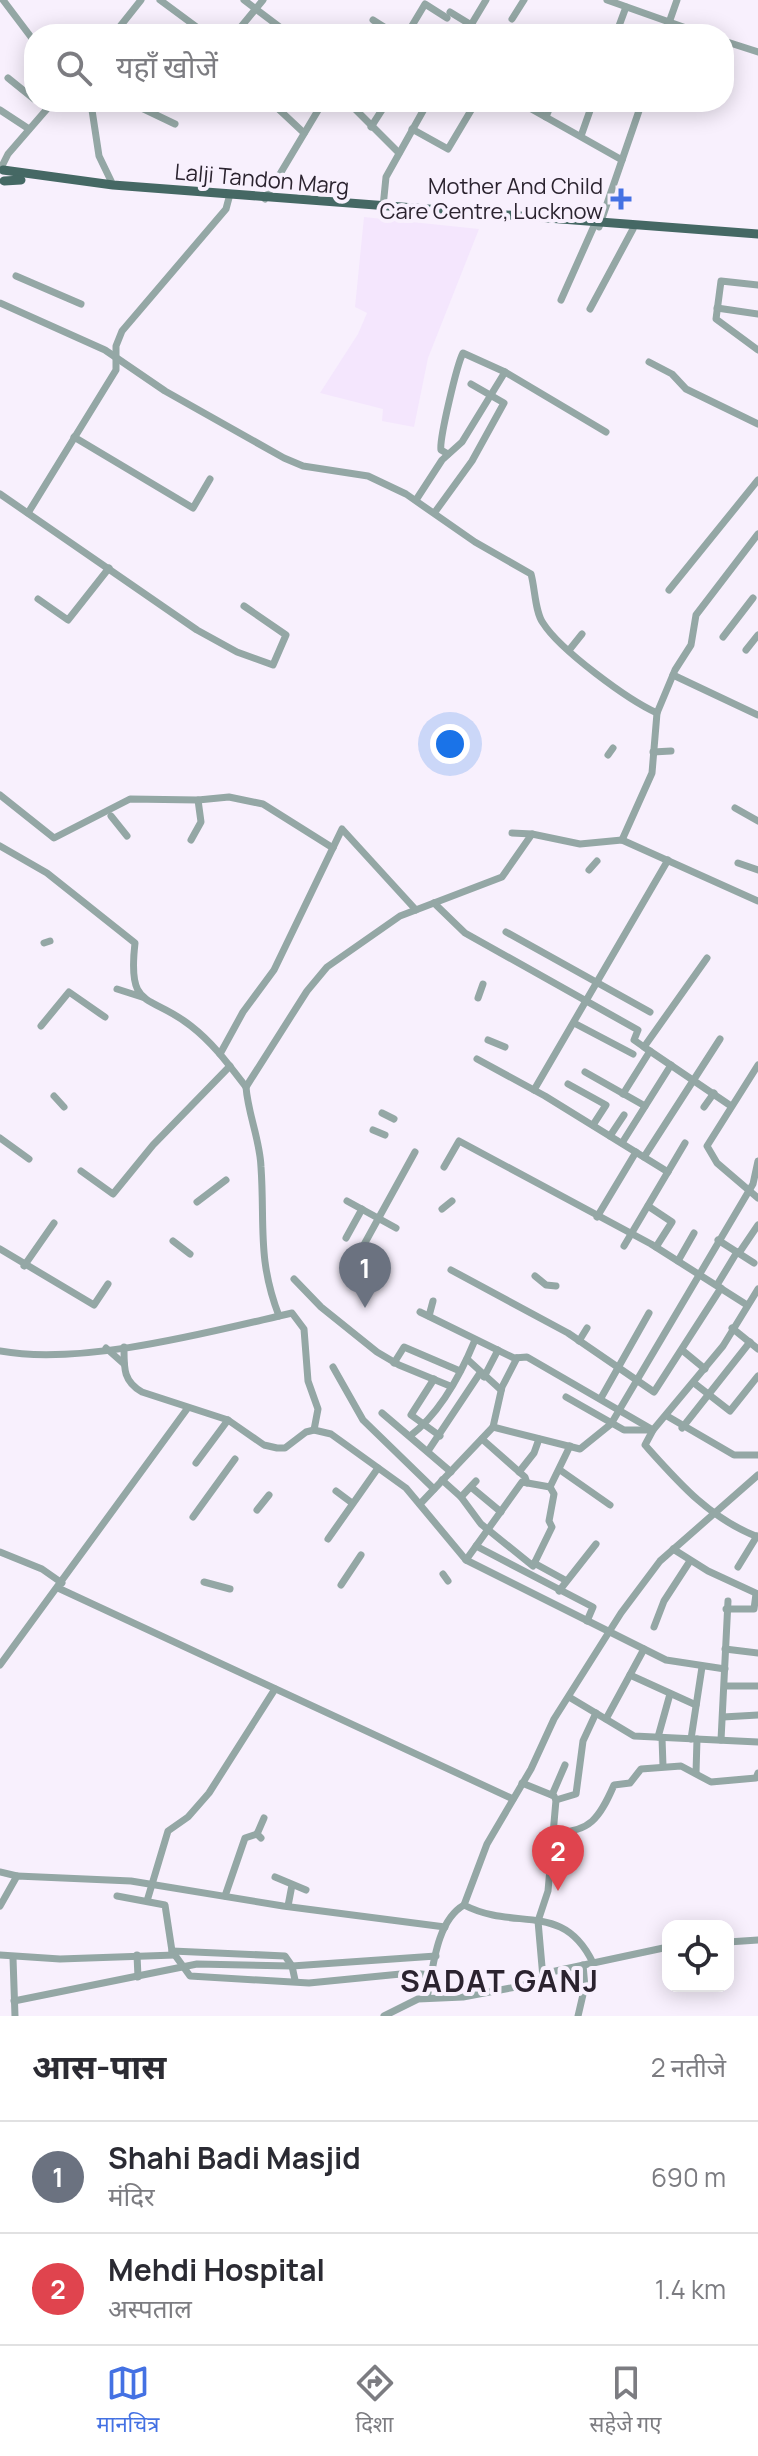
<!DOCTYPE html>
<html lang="hi">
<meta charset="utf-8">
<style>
:root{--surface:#fff;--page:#f2f2f3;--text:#2b2b33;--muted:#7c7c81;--line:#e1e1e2;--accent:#4471e3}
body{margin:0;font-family:Manrope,"Noto Sans Devanagari",sans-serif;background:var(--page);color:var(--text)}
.controls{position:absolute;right:24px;bottom:24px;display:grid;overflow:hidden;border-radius:16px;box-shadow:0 4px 20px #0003}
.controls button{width:72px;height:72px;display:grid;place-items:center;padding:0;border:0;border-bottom:2px solid var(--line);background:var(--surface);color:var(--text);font:40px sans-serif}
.you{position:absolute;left:450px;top:744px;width:28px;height:28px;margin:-20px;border:6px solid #fff;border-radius:50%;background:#1a73e8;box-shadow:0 0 0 12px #1a73e833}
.badge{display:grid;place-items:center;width:52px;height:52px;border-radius:50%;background:var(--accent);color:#fff;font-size:26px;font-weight:700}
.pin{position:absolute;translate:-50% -66px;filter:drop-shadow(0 2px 4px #0008)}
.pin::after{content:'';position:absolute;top:42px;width:28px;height:24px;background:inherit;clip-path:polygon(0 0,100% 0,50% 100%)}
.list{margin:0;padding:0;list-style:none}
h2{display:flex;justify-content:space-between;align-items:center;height:104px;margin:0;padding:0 32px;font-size:34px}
h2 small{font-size:26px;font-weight:400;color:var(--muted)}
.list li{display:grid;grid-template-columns:52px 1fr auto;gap:24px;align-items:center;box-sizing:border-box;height:112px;padding:0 32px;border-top:2px solid var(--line)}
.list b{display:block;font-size:30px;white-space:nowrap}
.list p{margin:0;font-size:26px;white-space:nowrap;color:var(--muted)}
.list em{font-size:26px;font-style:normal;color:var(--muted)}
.icon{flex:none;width:44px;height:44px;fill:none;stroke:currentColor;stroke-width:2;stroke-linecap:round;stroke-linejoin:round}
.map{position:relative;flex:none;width:758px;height:2016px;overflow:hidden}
.search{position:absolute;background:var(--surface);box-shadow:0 4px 20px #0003;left:24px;right:24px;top:24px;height:88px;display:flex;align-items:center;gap:20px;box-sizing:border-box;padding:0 28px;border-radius:32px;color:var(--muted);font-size:30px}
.sheet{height:328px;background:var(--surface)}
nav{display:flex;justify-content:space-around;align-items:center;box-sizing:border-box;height:112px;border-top:2px solid var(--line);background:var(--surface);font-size:22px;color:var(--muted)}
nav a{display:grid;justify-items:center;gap:4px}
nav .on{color:var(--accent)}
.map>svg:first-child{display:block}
.built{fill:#f4e6fd}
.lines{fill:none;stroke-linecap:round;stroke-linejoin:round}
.minor{stroke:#94a7a5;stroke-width:7}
.major{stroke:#456864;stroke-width:9}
.poi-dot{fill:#4471e3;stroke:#f8f0fd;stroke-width:3}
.labels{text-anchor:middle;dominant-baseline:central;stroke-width:8;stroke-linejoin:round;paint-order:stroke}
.street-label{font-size:22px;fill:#2b232f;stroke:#f8f0fd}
.poi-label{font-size:22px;fill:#2b232f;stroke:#f8f0fd;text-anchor:end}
.district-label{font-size:30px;font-weight:bold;letter-spacing:2px;fill:#2b232f;stroke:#f8f0fd}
</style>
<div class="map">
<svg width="758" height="2016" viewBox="0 0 758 2016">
<rect width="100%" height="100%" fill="#f8f0fd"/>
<polygon class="built" points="364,217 479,229 428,358 414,427 382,421 383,409 320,393 358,334 367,313 355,307"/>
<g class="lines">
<g class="minor">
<polyline points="3,0 34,41"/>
<polyline points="160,0 202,31 200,34"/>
<polyline points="244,0 289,34"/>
<polyline points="607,0 703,34"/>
<polyline points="450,12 486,34"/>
<polyline points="512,19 524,0"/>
<polyline points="373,20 395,34"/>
<polyline points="471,25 486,0"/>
<polyline points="114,34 141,0"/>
<polyline points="235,34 263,0"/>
<polyline points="407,34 425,4 447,18"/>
<polyline points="616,34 626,7"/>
<polyline points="665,34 677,0"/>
<polyline points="724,41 758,52"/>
<polyline points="8,78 34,99"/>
<polyline points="84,102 92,110 99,156 113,185"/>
<polyline points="129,102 175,124"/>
<polyline points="271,102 304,133"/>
<polyline points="348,102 399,153"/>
<polyline points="519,102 622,160"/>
<polyline points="0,110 29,129"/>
<polyline points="546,117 552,102"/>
<polyline points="371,127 387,102"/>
<polyline points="412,129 448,149 476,102"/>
<polyline points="581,136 593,102"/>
<polyline points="1,168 8,154 53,102"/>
<polyline points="265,199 323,102"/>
<polyline points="383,207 386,177 428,102"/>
<polyline points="599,227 642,102"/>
<polyline points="16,276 81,304"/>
<polyline points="758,285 721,281 716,319 758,350"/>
<polyline points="561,300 594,226"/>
<path d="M 0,303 L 105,350 L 165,391 L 284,458 L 303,466 L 368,476 L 406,494 L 475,542 L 531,574 C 535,588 535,612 543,623 C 560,650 628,700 657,713"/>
<polyline points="717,308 758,314"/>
<polyline points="590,309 633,229"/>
<polyline points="649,362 672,374 686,389 758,424"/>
<polyline points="74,437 193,508 210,479"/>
<path d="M 448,454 L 441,450 C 439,440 457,364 463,353 L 505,372 L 606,432"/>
<polyline points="0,494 197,630 237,652 273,665 286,635 244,606"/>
<polyline points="416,500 442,460 462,442 505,372"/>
<polyline points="435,512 472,461 504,403 471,384"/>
<polyline points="28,513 116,370 116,346 122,331 226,209 230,194"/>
<polyline points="669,590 758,480"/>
<polyline points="38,599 68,620 109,568"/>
<polyline points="723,637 753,598"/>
<polyline points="570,649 582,634"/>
<polyline points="746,650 758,635"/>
<polyline points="673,675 758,715"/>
<polyline points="653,752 671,751"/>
<polyline points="608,755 613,748"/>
<polyline points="0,795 54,838 130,799 198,800 229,797 263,804 333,848"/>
<polyline points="735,808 758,821"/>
<polyline points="111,816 127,836"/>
<polyline points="512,833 532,834"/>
<polyline points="191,840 201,822 198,800"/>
<polyline points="622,840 652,773 657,713 675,670 691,645 696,615 758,534"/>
<path d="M 0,846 L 47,873 L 135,943 C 127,1012 150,993 191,1026 C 213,1043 229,1065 246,1087"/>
<polyline points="738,863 758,870"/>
<polyline points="589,870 597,861"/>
<polyline points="434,903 465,933 638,1030 634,1040 644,1047"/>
<polyline points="506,932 650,1012"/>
<polyline points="44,943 50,941"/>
<polyline points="707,958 644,1047 731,1106"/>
<polyline points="117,989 142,997"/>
<polyline points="478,998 483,984"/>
<polyline points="574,1023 633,1054"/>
<polyline points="41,1026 69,992 105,1017"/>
<polyline points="488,1040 505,1047"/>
<polyline points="220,1054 243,1012 274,970 342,829 416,910"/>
<polyline points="477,1059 545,1096 668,1172"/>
<polyline points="758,1065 707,1146 717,1163 758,1198"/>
<polyline points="585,1072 645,1106"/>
<polyline points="568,1084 606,1105 593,1125"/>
<polyline points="534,1090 668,860"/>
<polyline points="623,1094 650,1051"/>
<polyline points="54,1096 64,1107"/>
<polyline points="704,1107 714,1093"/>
<polyline points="382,1113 394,1119"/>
<polyline points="373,1130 385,1135"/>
<polyline points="610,1136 624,1115"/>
<polyline points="0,1138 29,1159"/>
<polyline points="622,1143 671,1065"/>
<polyline points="644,1157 720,1039"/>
<polyline points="444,1167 459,1141 651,1244 747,1305"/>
<polyline points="81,1171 113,1194 153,1145 230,1066"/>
<polyline points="347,1201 396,1228"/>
<polyline points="197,1202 226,1180"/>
<polyline points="648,1206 672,1222 656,1247"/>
<polyline points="442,1209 452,1201"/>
<polyline points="597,1217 636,1152"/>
<polyline points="346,1238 362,1209"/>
<polyline points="718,1240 754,1263"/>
<polyline points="173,1241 190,1254"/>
<polyline points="624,1246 685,1143"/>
<polyline points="0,1249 94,1305 108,1284"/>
<polyline points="361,1250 415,1152"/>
<polyline points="739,1253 758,1225"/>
<polyline points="678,1261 694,1233"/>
<polyline points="24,1266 54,1223"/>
<polyline points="451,1270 568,1333 654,1392 721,1288"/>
<polyline points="535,1276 546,1285 556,1286"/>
<polyline points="294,1279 321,1307 377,1352 399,1365 450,1386"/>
<polyline points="717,1285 737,1252"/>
<path d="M 758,1289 L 723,1346 L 653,1430 L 645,1445 C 679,1483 709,1518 758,1537"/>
<polyline points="420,1312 514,1358 527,1357 653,1430"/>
<path d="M 279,1316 C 257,1259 265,1225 261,1167 C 260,1140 248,1114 246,1087 L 307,991 L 327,967 L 400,916 L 502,877 L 532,834 L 580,844 L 622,840 L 758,901"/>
<polyline points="429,1316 433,1301"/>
<polyline points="732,1328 758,1349"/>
<polyline points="579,1341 587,1328"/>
<path d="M 124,1347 C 124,1368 123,1381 142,1392 L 228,1420 L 264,1445 L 277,1448 L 285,1448 L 306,1432 L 314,1430 L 331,1434 L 406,1488 L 466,1560 L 666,1660 L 725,1669"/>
<polyline points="106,1348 124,1364"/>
<polyline points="682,1350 705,1369"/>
<path d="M 0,1351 C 83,1366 209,1332 292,1313 L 304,1329 L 308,1381 L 318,1409 L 314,1430"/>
<polyline points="467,1359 501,1390"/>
<polyline points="394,1363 404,1347 460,1371"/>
<polyline points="333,1367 363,1420 434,1489"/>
<polyline points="484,1377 498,1350"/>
<polyline points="434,1379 411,1415 440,1436"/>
<polyline points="694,1383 730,1411 758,1376"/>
<polyline points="566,1397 624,1430 651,1430"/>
<polyline points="601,1398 649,1313"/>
<polyline points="382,1413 451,1472"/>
<polyline points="667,1416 734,1455 758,1455"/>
<polyline points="493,1427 502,1387 517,1358"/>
<polyline points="682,1428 750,1342"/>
<path d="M 410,1436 C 439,1414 461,1374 475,1340"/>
<polyline points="482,1439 525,1477 527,1483"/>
<polyline points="428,1451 480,1373"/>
<polyline points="196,1463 228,1420"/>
<polyline points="560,1470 610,1505"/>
<polyline points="519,1472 534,1453 539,1439"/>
<polyline points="442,1480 461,1497 481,1524 533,1566 552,1527 549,1521 554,1494 550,1487"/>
<polyline points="471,1487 501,1512"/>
<polyline points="550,1487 570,1446"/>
<polyline points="336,1491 352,1503"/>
<polyline points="461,1497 476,1481"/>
<polyline points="420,1504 493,1427 580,1449 611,1424 753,1184 758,1161"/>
<polyline points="257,1510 269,1495"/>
<polyline points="193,1517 235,1459"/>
<polyline points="328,1539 378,1468"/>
<polyline points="476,1546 593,1607 587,1621"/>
<polyline points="673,1549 708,1571 758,1594"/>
<polyline points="0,1552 42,1569 62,1583"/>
<polyline points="466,1560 522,1482 550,1487"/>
<polyline points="534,1563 565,1580"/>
<polyline points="738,1567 757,1536"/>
<polyline points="443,1574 448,1581"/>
<polyline points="204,1582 230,1589"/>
<polyline points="341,1585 361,1555"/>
<polyline points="58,1588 513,1799"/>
<polyline points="559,1591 596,1544"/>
<polyline points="726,1609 754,1609 756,1594"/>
<polyline points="654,1627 664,1601 690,1561"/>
<polyline points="725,1649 758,1653"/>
<polyline points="0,1665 187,1409"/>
<polyline points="630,1675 696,1705"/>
<polyline points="725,1686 758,1686"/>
<polyline points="569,1697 634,1736 758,1742"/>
<polyline points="723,1717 758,1715"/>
<polyline points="606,1719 644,1649"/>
<polyline points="658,1737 670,1694"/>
<polyline points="662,1738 663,1766"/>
<polyline points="691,1739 702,1667"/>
<polyline points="721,1740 728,1601"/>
<polyline points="696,1773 697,1739"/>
<polyline points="522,1783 554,1796 556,1800 548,1891 538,1921 543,1978"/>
<polyline points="552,1795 565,1765"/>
<polyline points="556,1800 576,1794 583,1741 596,1713"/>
<path d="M 552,1832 C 590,1834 600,1817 614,1785 L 630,1783 L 641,1769 L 681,1766 L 711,1782 L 756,1778 L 758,1773"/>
<polyline points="261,1838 257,1834 264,1818"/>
<polyline points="0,1872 17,1876"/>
<polyline points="275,1877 306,1890"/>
<polyline points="117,1896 165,1905 172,1951 190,1976 309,1983 411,1973 432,1975"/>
<polyline points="225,1896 245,1838 257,1834"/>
<polyline points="147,1901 168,1831 188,1817 209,1793 275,1689"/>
<polyline points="0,1906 17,1876 131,1881 283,1906 445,1927"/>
<polyline points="288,1906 292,1885"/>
<polyline points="728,1942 758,1940"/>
<polyline points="172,1951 285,1956 292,1966 295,1980"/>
<polyline points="0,1955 60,1959 175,1955"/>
<polyline points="137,1955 138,1977"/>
<polyline points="13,1958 15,2016"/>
<path d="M 593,1963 C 563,1900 516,1932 464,1905 L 487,1844 L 531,1769 L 554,1719 L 621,1613 L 660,1561 L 758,1475"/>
<path d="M 427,1998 C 433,1969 436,1921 464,1905"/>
<polyline points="14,2001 197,1964 292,1966 436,1956"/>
<polyline points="384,2016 418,1999 463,1997 516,1987 537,1981 551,1972 668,1947"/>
<polyline points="578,2016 585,1986 583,1965"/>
</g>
<g class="major">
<polyline points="3,170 113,185 758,234"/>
<polyline points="4,181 21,180"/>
</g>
</g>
<path class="poi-dot" d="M617 187h8v8h8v8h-8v8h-8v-8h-8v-8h8z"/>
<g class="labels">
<g class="street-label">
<text transform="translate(262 179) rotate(5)">Lalji Tandon Marg</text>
</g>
<g class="poi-label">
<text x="603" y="186">Mother And Child<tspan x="603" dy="25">Care Centre, Lucknow</tspan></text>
</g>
<g class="district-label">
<text x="500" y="1980">SADAT GANJ</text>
</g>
</g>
</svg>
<div class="controls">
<button><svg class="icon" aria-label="locate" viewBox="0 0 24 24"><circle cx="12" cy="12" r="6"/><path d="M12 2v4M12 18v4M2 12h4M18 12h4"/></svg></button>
</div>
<div class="you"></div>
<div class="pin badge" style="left:365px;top:1308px;background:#6b7280">1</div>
<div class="pin badge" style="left:558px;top:1891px;background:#e0444e">2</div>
<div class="search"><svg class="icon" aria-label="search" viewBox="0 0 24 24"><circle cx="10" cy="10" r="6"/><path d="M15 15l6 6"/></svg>यहाँ खोजें</div>
</div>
<section class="sheet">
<h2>आस-पास<small>2 नतीजे</small></h2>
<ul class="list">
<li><span class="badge" style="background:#6b7280">1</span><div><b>Shahi Badi Masjid</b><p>मंदिर</p></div><em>690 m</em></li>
<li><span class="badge" style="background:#e0444e">2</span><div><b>Mehdi Hospital</b><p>अस्पताल</p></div><em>1.4 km</em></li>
</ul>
</section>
<nav>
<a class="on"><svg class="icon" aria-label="map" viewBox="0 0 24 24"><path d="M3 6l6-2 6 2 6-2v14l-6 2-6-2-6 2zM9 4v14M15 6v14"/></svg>मानचित्र</a>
<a><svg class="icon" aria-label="directions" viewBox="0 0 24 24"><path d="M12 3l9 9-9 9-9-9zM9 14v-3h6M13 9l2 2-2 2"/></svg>दिशा</a>
<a><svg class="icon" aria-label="saved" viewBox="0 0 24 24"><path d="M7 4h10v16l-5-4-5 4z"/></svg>सहेजे गए</a>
</nav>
